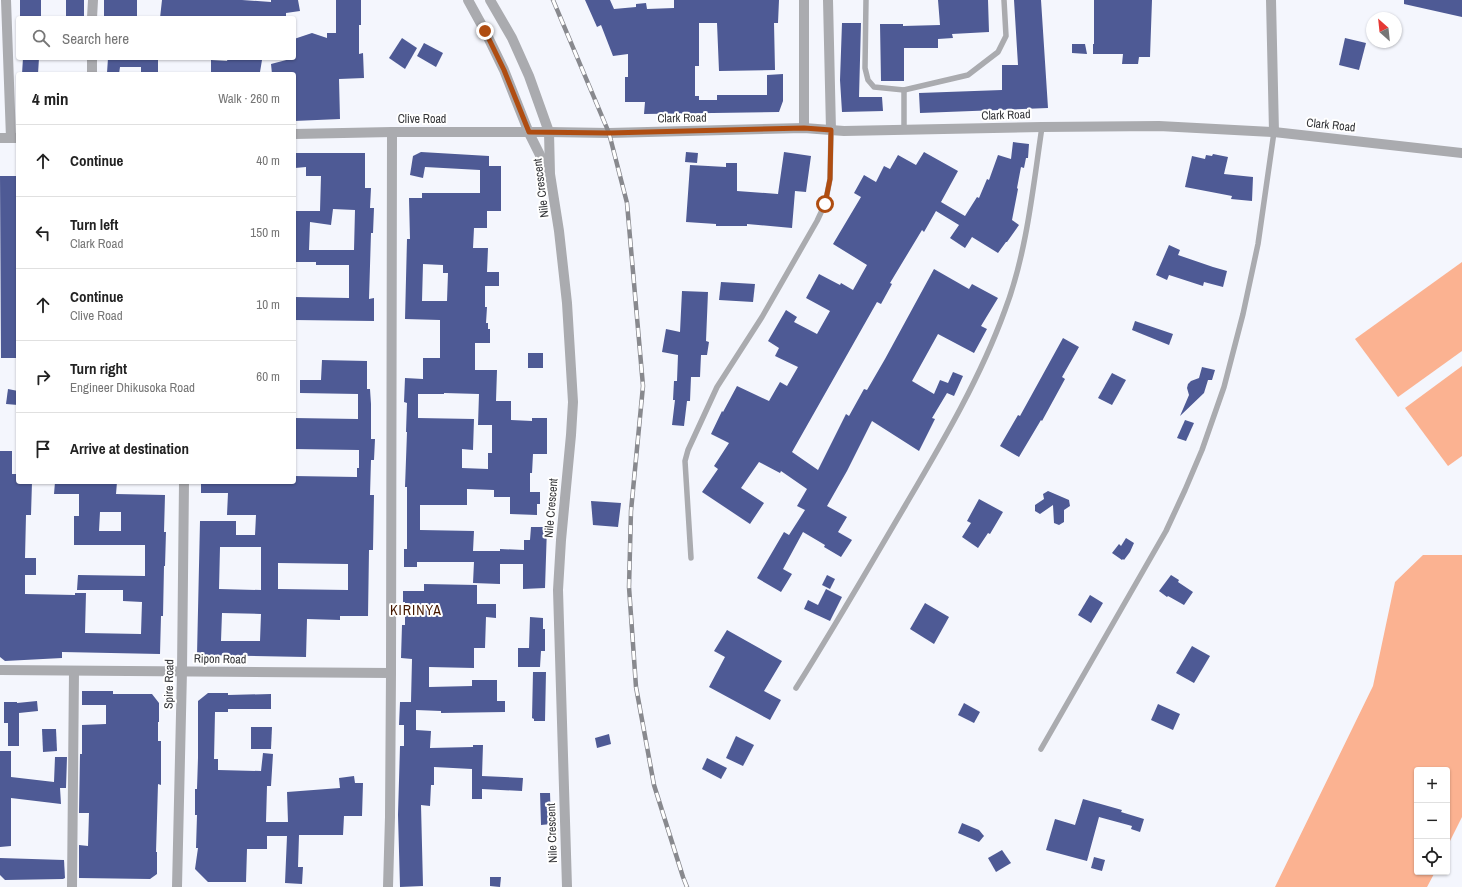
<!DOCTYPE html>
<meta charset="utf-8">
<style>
:root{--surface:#fff;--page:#f2f2f2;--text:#222;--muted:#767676;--line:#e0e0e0}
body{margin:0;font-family:"Archivo Narrow",sans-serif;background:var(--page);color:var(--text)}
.controls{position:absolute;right:12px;bottom:12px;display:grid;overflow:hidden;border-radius:4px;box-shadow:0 1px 3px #0004}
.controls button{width:36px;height:36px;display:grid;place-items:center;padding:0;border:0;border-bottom:1px solid var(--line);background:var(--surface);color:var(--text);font:20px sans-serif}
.compass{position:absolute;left:1366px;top:12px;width:36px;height:36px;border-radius:50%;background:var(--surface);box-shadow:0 1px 3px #0004;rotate:333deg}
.stop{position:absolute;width:12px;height:12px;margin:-9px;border:3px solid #af4d11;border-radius:50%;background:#fff}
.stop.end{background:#af4d11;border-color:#fff;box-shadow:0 1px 4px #0008}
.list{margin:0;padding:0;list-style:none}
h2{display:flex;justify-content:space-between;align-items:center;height:52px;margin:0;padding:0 16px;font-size:17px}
h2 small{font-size:13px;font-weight:400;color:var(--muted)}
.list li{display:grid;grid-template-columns:26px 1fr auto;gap:12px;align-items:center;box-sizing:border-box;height:72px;padding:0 16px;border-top:1px solid var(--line)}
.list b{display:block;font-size:15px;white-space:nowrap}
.list p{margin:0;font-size:13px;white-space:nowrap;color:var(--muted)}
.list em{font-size:13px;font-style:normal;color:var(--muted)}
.icon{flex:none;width:22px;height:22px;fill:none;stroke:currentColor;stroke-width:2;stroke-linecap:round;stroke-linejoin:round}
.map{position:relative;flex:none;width:1462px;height:887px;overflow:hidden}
.search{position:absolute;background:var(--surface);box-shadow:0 1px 3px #0004;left:16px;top:16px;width:280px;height:44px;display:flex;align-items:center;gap:10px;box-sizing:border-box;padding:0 14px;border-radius:4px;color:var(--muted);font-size:15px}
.panel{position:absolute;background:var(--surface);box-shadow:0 1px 3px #0004;left:16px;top:72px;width:280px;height:412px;border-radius:4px}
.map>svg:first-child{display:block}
.water{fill:#fbb291}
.building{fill:#4e5a95;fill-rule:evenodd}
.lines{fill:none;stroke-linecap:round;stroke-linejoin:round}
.service{stroke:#aaabaf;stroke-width:5.5}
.minor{stroke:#aaabaf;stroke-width:10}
.tertiary{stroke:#aaabaf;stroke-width:10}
.rail-casing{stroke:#88898e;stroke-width:4.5}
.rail{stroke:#fff;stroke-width:3;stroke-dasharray:9;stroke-linecap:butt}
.route{stroke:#af4d11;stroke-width:5}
.labels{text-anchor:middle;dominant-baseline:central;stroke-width:4;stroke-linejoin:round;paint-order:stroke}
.street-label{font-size:12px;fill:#343538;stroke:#fff}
.quarter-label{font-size:14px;letter-spacing:1px;fill:#471900;stroke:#fff}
</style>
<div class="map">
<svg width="1462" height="887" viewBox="0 0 1462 887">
<rect width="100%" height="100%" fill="#f4f6fd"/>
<g class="water">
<polygon points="1462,262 1462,351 1398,397 1355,339"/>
<polygon points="1462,366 1462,456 1448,466 1405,408"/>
<polygon points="1423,555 1462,555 1462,817 1447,847 1447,770 1417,770 1417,872 1435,872 1427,887 1275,887 1373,686 1395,582"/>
</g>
<g class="building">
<rect x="20" y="0" width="21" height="18"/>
<rect x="66" y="0" width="18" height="18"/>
<rect x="104" y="0" width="33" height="18"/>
<polygon points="162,0 242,0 271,2 271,0 298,0 300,11 286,13 286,16 278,18 160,18"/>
<polygon points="336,0 361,0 361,25 359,25 359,54 363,53 364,78 339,79 340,119 294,121 294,74 272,74 271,64 294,58 294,39 312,33 327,38 327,33 336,33"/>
<polygon points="585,0 610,0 614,9 636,7 636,4 646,3 647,9 674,8 674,0 779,0 778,23 774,23 775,70 719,71 717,23 699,23 699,66 695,66 695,96 699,96 699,100 717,100 717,95 767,95 767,75 783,74 783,101 779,112 644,114 645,102 625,102 625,77 628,77 628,54 613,56 601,25 597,27"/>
<polygon points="938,0 988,0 989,32 952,34 953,38 938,39 938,48 904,48 904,81 881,81 880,24 903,24 903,26 940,25"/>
<polygon points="1014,0 1041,0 1048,108 920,113 919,93 1002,90 1002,65 1018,65"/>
<polygon points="1094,0 1152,0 1150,57 1139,57 1138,64 1122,64 1123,54 1093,54 1093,44 1094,44"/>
<polygon points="1404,0 1462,0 1462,17 1404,4"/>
<polygon points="842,23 861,23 859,97 882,97 883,111 842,112 840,80"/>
<polygon points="402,38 417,48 405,69 389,58"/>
<polygon points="1345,38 1366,43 1359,70 1339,65"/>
<polygon points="424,43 443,53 436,67 417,56"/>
<polygon points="1072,44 1085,44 1087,54 1072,53"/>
<polygon points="23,58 39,58 38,74 22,74"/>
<polygon points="108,58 158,58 158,74 141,74 141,67 120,67 119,74 107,73"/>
<polygon points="228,58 262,60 260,72 243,74 211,74 211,60 227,61"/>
<polygon points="1013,142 1029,144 1028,158 1026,158 1024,168 1021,167 1017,188 1018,189 1012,220 1019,225 1007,242 1006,242 998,253 972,237 965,248 950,238 959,225 936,211 924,232 922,230 890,283 892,284 881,304 877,302 792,452 818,470 846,414 849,416 864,389 867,390 885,359 934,269 969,289 972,284 998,298 981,326 987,329 974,353 938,334 912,381 934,394 940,380 948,383 953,372 963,376 954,396 947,393 932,418 935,419 919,451 872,421 847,471 827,506 847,517 838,532 852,540 841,557 824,547 825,545 803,532 783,569 792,574 781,592 757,578 784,532 789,535 805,510 797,506 807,489 781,471 780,473 759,462 741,488 764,503 750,524 702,492 718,469 714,466 729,443 711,434 722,411 723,412 737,386 769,401 780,382 787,386 798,367 775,356 779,348 768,341 786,310 797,317 794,322 817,334 830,311 806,298 819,274 840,285 841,283 853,290 867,265 833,244 861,197 854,193 864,175 876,182 884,166 890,169 898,155 916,165 924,152 958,171 941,202 965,216 977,197 979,198 987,179 989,180 998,155 1011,159"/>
<path d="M 421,152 L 489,156 L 489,166 L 501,166 L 501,211 L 487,211 L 487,228 L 474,228 L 473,248 L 488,248 L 487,272 L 499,272 L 499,286 L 485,286 L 485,307 L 487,307 L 486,323 L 488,323 L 488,329 L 490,329 L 490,343 L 475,343 L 475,370 L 497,370 L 496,401 L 511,401 L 511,420 L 532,421 L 532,418 L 547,418 L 547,454 L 533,454 L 532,473 L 530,473 L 530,492 L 540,492 L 540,504 L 537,504 L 537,515 L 510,514 L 510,497 L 494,497 L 494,490 L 467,489 L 467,505 L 420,505 L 420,530 L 474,531 L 473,551 L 500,551 L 500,549 L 524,550 L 524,540 L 530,540 L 531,527 L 547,527 L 545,588 L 523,589 L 523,564 L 500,564 L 500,584 L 473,583 L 474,562 L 417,562 L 417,567 L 404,567 L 404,549 L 407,549 L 407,487 L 405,487 L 407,432 L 406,432 L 407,403 L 404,402 L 405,378 L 423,379 L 423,358 L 440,358 L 440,320 L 405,319 L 407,239 L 410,239 L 409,198 L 422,198 L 422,193 L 480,193 L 480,170 L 425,167 L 423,178 L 410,175 L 413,156 ZM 423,264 L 443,265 L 443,273 L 448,273 L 447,301 L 422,301 ZM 444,393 L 479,394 L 478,425 L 492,425 L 492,453 L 488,453 L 488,469 L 462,468 L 462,449 L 473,450 L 474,419 L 418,418 L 418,394 L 444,394 Z"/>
<polygon points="686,152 698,153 697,163 685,162"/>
<polygon points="784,152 811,156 806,192 795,191 792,228 747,224 747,226 716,226 716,224 686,222 690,165 726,167 726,163 737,163 737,191 778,194"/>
<path d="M 294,153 L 365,153 L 365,188 L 371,188 L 370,208 L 374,208 L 373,233 L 371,233 L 369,299 L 374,298 L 374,321 L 294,320 L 294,297 L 349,298 L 349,265 L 316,265 L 316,262 L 294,262 L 294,211 L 320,211 L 321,176 L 306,176 L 306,167 L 295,168 ZM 333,209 L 355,210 L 354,250 L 309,250 L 310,222 L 331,225 Z"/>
<polygon points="1213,154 1228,157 1224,174 1253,177 1252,201 1231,199 1232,196 1185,187 1192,156 1205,159 1206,155 1212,156"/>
<polygon points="0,176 16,176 16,278 18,278 18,345 16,345 17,358 1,358"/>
<polygon points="1169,245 1180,250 1178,255 1213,267 1227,271 1223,287 1204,282 1203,286 1169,275 1167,280 1156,275"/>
<polygon points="721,282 755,284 753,302 719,300"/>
<polygon points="682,291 708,292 706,341 709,342 707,355 701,355 700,377 691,377 690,401 687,401 684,426 672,425 675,400 673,400 674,381 677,381 678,355 662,352 666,329 680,332"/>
<polygon points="1135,321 1173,334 1169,345 1132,330"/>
<polygon points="1063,338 1079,347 1062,377 1065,379 1042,421 1041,420 1019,457 1000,446 1018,415 1020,416"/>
<rect x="528" y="353" width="15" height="15"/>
<path d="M 322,360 L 367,361 L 367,389 L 370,389 L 371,404 L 371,439 L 375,439 L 374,460 L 371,460 L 370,495 L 374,495 L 373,550 L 369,550 L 368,616 L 340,616 L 340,620 L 307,619 L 306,657 L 197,655 L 200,521 L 236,521 L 236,535 L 255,535 L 256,515 L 227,515 L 228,493 L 201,493 L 201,482 L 294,482 L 294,476 L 357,477 L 357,468 L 359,468 L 359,450 L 294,449 L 294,418 L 358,419 L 358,394 L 300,393 L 300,380 L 321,380 ZM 220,547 L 261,547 L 261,590 L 219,589 ZM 278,563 L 348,564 L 348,590 L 278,589 ZM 222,613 L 261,614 L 260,641 L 221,641 Z"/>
<polygon points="1202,367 1215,370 1212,380 1208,380 1204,393 1180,416 1189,395 1187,388 1188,384 1191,381 1199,378"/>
<polygon points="1112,373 1126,380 1112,405 1098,398"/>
<polygon points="8,389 18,391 18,405 6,404"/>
<polygon points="1185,420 1194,423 1186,441 1177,438"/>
<path d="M 0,451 L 12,451 L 12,474 L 18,474 L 18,482 L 32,482 L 31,515 L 26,515 L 25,558 L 36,558 L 36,575 L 25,575 L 25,594 L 75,595 L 75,593 L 86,593 L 85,633 L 141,634 L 142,602 L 123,601 L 123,590 L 77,590 L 78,575 L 145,576 L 145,545 L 74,545 L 74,516 L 79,516 L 79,494 L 54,494 L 55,482 L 117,482 L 116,494 L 165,495 L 164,532 L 166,532 L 165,566 L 164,566 L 163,616 L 161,616 L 160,654 L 62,652 L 62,658 L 5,661 L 0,657 ZM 100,512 L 121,512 L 121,531 L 99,531 Z"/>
<polygon points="1048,491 1069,500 1070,506 1064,510 1064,522 1059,525 1054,523 1053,505 1040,514 1035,511 1035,505 1044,499 1043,494"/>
<polygon points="979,499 1003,512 990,534 988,533 978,548 962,537 971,523 967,521"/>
<polygon points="591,501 621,503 618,527 593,525"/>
<polygon points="1126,538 1134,543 1130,552 1124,560 1123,559 1122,560 1112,553 1119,544 1121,546"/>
<polygon points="827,575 835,579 830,589 822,585"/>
<polygon points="1171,575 1179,580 1178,582 1193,592 1184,605 1168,596 1167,597 1159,591"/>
<polygon points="424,584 477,585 477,604 496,604 496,618 486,617 485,648 474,648 474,668 429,667 429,687 472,686 472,680 497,680 497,701 505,701 505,712 441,713 441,711 416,710 416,730 431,731 430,748 473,747 473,745 483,745 482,776 523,778 522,791 482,789 482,799 472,799 472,769 434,767 434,785 431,785 430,806 421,805 423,886 400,887 398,815 400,746 404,746 404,725 399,725 400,702 411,702 412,659 401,658 402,625 405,625 405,602 403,602 403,591 424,591"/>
<polygon points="826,589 842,597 830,621 804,609 808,600 818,605"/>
<polygon points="1090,595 1103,603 1091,623 1078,615"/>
<polygon points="925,603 949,617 934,644 910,629"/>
<polygon points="530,617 543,618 543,629 545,629 545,651 541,651 540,667 518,667 518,648 529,648"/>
<polygon points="727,630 782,661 764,691 781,700 770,720 709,687 725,657 714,651"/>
<polygon points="1192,646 1210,656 1194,683 1176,673"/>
<polygon points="533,672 546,672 545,721 534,721 534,719 532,718"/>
<polygon points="82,691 113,691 113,694 152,694 159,703 159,722 158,722 158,741 161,741 161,785 158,784 156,852 157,852 157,874 150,879 79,878 79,845 88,846 89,813 79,813 80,754 82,754 82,725 106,724 106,705 82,705"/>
<polygon points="208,693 228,693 228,695 271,694 271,709 228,709 228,712 215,712 214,759 218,759 218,770 261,771 263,753 273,754 271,786 267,786 266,822 288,822 287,792 340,788 339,778 354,776 355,783 363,783 362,816 344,816 343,835 299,835 298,867 303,867 302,884 285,883 287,836 267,836 267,849 247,849 246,882 208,882 195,869 198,848 196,848 197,815 195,815 195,789 197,789 198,758 198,701"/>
<polygon points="37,701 38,711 19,713 19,746 8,746 8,723 4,723 4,702 17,702 17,703"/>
<polygon points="964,703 980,712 974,723 958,715"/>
<polygon points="1158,704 1180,714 1173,730 1151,720"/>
<polygon points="251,727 272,727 271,749 251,749"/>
<polygon points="42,729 56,729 57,751 43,752"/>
<polygon points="609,734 611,744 597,748 595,738"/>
<polygon points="736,736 754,745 743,766 726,758"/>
<polygon points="0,751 11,751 11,777 54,782 55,757 67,757 66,788 60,788 61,804 11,798 11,846 0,847"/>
<polygon points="707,758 727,768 721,779 702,769"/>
<polygon points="540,793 550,793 551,824 541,825"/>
<polygon points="1083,799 1122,810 1121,812 1144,819 1140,832 1131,829 1132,826 1099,817 1087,861 1046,850 1055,819 1075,825"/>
<polygon points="962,823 979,830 984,836 979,842 958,833"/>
<polygon points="1002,850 1011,863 996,872 988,858"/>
<polygon points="1094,857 1105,860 1102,871 1091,868"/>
<polygon points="0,858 64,860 65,878 63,879 5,880 0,875"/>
<polygon points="490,877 501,877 500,887 490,886"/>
</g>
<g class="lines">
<g class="service">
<polyline points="866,0 865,68 868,80 874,87 904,90 968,75 998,52 1006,36 1004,0"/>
<polyline points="904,90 904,130"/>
<polyline points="691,558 685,461 688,450 717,387 762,317 817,221 825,204 830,179 831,130"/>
<path d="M 796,688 C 834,628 869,567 905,506 C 942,443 980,379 1005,310 C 1027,252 1033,187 1042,127"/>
<polyline points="1041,749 1166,531 1185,490 1202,450 1224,387 1243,314 1258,244 1274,132"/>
</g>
<g class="minor">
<polyline points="6,0 11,138"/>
<polyline points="804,0 804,128"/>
<polyline points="828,0 831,130"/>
<polyline points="1271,0 1274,132"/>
<polyline points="92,18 93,0"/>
<polyline points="92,74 92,58"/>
<polyline points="549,132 609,133 804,128 844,131 1042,127 1159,126 1274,132 1462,153"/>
<polyline points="0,670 391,673"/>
<polyline points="72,887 74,671"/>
<polyline points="177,887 182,671 184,482"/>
<polyline points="388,887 390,817 391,673 392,132"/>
</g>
<g class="tertiary">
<polyline points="468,0 485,31 504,70 529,133 548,171"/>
<polyline points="490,0 512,38 529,76 549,132 550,174 559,231 567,303 573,402 571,435 561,540 558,590 567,887"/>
<polyline points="294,134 392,132 549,132"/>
<polyline points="0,138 18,138"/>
</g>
<g class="rail-casing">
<polyline id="rail" points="553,0 609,133 627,203 643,386 631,511 629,587 636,687 654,785 683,877 687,887"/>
</g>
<use href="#rail" class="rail"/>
</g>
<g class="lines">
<polyline class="route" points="485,31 504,70 529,132 609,133 804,128 831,130 830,179 825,204"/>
</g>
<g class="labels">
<g class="street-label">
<text transform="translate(1006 115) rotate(-2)">Clark Road</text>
<text transform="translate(682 118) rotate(-1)">Clark Road</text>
<text x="422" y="119">Clive Road</text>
<text transform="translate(1331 125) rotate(6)">Clark Road</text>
<text transform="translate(541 188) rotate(-97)">Nile Crescent</text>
<text transform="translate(551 508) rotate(-85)">Nile Crescent</text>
<text transform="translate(220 659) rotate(1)">Ripon Road</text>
<text transform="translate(169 684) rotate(-89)">Spire Road</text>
<text transform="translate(552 833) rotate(-92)">Nile Crescent</text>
</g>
<g class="quarter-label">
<text x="416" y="610">KIRINYA</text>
</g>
</g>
</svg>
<div class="controls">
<button>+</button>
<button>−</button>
<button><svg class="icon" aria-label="locate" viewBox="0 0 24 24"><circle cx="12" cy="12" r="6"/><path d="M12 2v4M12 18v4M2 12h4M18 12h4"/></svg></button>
</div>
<svg class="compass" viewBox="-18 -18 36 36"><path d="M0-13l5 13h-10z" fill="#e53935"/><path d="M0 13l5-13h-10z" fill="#767676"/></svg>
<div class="stop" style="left:825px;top:204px"></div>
<div class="stop end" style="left:485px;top:31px"></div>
<div class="search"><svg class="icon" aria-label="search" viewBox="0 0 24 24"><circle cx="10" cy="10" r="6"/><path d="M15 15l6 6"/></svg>Search here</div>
<section class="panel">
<h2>4 min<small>Walk · 260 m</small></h2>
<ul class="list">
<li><svg class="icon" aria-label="ahead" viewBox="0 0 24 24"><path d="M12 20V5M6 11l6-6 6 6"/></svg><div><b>Continue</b></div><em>40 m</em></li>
<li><svg class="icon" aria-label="left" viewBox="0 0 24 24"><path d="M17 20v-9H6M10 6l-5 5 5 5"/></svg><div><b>Turn left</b><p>Clark Road</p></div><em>150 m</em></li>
<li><svg class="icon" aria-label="ahead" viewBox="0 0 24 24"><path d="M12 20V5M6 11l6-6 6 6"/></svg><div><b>Continue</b><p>Clive Road</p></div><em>10 m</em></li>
<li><svg class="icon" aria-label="right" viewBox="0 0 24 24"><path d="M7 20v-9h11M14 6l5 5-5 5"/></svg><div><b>Turn right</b><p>Engineer Dhikusoka Road</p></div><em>60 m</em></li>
<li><svg class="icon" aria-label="arrive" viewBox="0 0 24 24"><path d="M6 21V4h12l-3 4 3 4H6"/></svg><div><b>Arrive at destination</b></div></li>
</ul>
</section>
</div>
